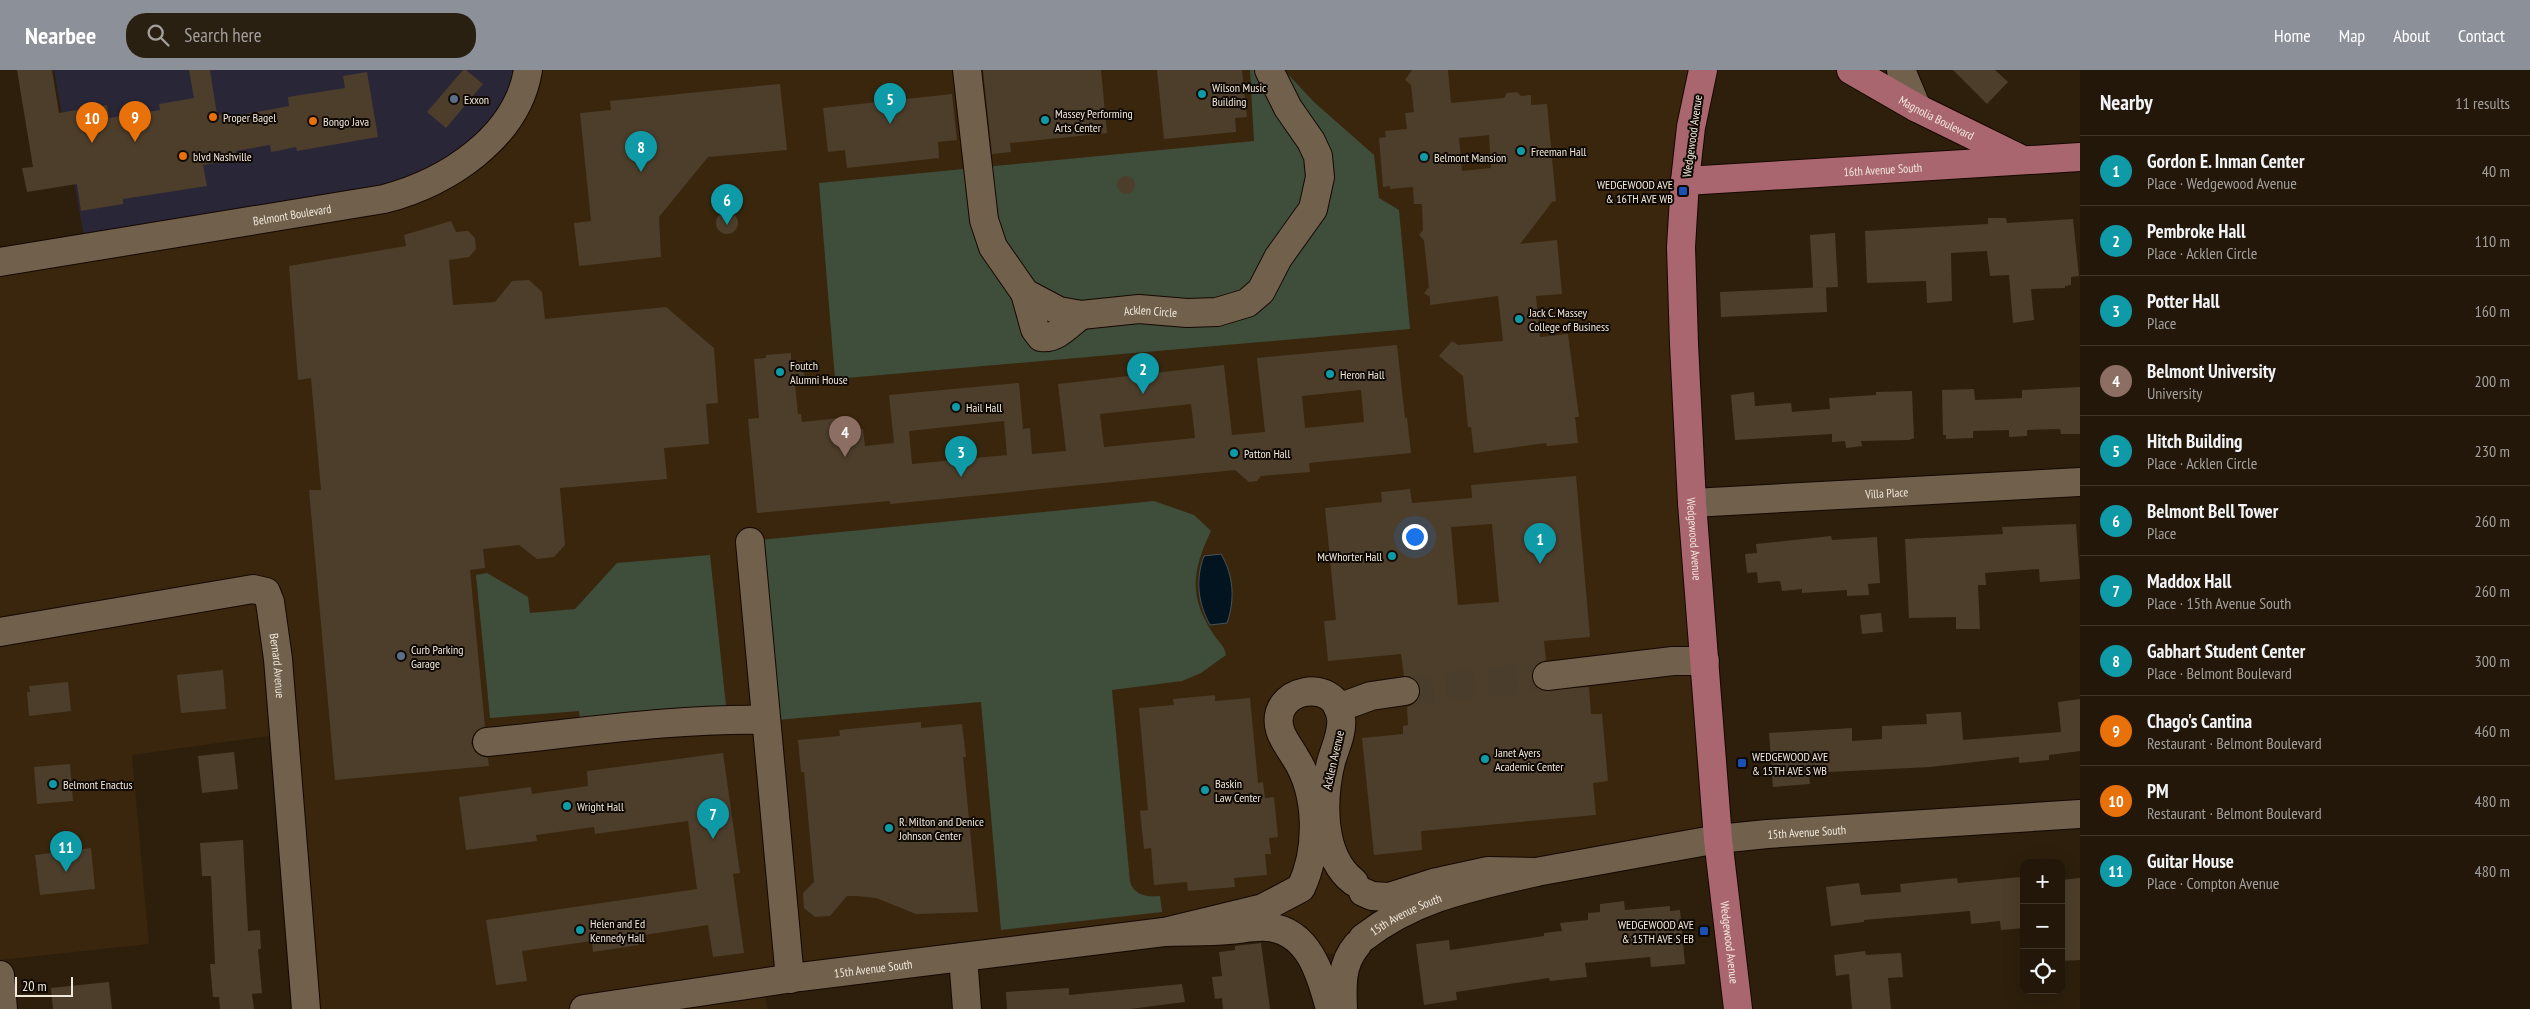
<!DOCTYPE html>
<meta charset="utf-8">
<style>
:root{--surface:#221709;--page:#2a2012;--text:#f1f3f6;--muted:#a29f9c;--line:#3f362a;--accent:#8c9099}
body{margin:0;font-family:"PT Sans Narrow",sans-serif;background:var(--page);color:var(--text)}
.controls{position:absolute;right:15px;bottom:15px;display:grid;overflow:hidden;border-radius:10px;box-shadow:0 5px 20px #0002}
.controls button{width:45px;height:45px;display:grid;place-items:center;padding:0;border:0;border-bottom:1px solid var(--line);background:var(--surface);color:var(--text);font:25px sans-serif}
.scale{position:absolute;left:15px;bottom:12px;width:58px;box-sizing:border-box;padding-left:5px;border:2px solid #f0e7db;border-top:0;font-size:14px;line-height:18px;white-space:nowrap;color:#f0e7db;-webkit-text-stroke:4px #100a04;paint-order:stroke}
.you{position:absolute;left:1414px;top:466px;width:18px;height:18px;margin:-12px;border:4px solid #fff;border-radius:50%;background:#1a73e8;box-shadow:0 0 0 8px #1a73e833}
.badge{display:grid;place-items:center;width:32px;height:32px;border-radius:50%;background:var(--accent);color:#fff;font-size:16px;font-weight:700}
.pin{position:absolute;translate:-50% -41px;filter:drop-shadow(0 1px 2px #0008)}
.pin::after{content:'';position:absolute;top:26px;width:18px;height:15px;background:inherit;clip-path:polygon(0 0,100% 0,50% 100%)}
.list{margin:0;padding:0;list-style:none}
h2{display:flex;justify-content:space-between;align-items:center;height:65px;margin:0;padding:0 20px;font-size:21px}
h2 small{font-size:16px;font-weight:400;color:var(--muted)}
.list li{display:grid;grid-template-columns:32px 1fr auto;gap:15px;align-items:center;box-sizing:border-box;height:70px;padding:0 20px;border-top:1px solid var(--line)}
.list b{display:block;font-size:19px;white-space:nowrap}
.list p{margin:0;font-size:16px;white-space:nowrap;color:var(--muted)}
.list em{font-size:16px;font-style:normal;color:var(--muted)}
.icon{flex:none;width:28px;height:28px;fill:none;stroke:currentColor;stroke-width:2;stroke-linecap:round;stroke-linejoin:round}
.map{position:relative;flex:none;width:2080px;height:939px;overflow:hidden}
header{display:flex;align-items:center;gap:30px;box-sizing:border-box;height:70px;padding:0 25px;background:var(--accent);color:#fff}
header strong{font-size:24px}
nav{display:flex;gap:28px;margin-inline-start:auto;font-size:18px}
.search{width:350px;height:45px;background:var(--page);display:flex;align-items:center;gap:12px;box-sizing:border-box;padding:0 18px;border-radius:20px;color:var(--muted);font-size:19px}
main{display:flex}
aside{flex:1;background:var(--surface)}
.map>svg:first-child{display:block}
.commercial{fill:#292637}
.built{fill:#39260d}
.green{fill:#3e4e3b}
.water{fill:#021420;stroke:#495358}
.building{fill:#4d3e2b;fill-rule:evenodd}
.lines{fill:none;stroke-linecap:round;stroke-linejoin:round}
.minor-tunnel{stroke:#4a3d2b;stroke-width:28;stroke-dasharray:28 14;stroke-linecap:butt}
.minor-casing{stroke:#150800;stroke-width:30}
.major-casing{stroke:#150800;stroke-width:30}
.minor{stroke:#70604c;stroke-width:28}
.major{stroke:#aa666e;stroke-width:28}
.culture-dot{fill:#0f9aa8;stroke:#100a04;stroke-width:2}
.service-dot{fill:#5c6f8a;stroke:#100a04;stroke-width:2}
.food-dot{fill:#e8710a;stroke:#100a04;stroke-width:2}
.transit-dot{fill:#1a4fb4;stroke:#100a04;stroke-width:2}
.labels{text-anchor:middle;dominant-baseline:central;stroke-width:4;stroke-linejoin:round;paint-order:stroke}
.poi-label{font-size:12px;fill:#f0e7db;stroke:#100a04;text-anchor:start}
.street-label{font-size:12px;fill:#f0e7db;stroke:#100a04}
</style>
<header>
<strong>Nearbee</strong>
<div class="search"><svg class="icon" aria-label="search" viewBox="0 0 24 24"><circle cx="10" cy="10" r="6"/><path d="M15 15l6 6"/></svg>Search here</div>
<nav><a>Home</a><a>Map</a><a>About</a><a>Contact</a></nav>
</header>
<main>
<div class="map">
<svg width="2080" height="939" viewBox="0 0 2080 939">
<rect width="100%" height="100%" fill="#2d1f0c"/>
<polygon class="commercial" points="54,0 528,0 526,15 436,110 86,178"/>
<polygon class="built" points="527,0 1705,0 1681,177 1718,769 1370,839 1370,852 1346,882 1335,884 1321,883 1300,870 1291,848 1246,851 764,913 767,939 306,939 284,664 132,685 149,874 0,890 0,192 384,129 467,90"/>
<g class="green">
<polygon points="1250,0 1284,0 1314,32 1374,85 1379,128 1399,140 1410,259 835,309 819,113 1254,71"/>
<path d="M 1154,431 L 1194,445 L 1211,461 C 1193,499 1188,525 1212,562 C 1217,571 1224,574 1226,585 L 1201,603 L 1182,611 L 1112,620 L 1130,812 C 1135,826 1147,827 1160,826 L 1162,842 L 1001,860 L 981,632 L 777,650 L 760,470 Z"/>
<polygon points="710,485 726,636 580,650 579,641 490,648 476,505 487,503 528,527 530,543 575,539 617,493"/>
</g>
<path class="water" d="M 1221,484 C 1234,506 1235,530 1227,553 L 1210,555 C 1198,533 1195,510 1204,486 Z"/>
<g class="building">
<polygon points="17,0 52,0 59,43 107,35 109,48 160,40 159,34 194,28 189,0 210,0 217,45 229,43 229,47 289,36 288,27 345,18 343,6 367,2 378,67 297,81 296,77 271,82 270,75 236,81 237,89 203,95 207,116 123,129 123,134 81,141 77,114 27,122 22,98 33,97"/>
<polygon points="463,0 466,0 483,14 446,58 427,42"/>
<polygon points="983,0 1101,0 1107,63 1010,73 1011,82 992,84"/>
<polygon points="1157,0 1242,0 1247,47 1235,48 1236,62 1164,69"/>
<path d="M 1412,0 L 1448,0 L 1451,33 L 1504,28 L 1507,23 L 1517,22 L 1521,26 L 1531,25 L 1531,35 L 1547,34 L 1556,131 L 1552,132 L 1520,174 L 1557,170 L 1562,224 L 1536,226 L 1540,267 L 1568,264 L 1579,347 L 1575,347 L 1578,373 L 1547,376 L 1546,373 L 1474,383 L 1471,357 L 1468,357 L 1463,306 L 1439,286 L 1452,271 L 1458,275 L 1503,271 L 1498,226 L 1430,235 L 1430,227 L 1424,223 L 1429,217 L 1424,170 L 1419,165 L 1423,160 L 1422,134 L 1414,134 L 1413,117 L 1390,119 L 1390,116 L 1383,117 L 1379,68 L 1386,67 L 1385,61 L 1407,59 L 1405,43 L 1414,42 L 1411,15 L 1405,10 ZM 1489,65 L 1491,98 L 1462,101 L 1459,68 Z"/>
<polygon points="1953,0 1995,0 2008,12 1987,34"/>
<polygon points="780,14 787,80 708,87 659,147 661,187 579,196 574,153 591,151 580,43 611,40 610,31"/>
<polygon points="952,24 957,70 938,72 939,88 847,98 845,80 828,82 823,38"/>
<circle cx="1126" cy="115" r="9"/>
<circle cx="727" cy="153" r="11"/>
<polygon points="1988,148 2006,148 2007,153 2073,149 2079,206 2071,207 2071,215 2065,216 2065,218 2031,219 2034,250 2013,253 2009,205 1990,206 1987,181 1951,183 1952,231 1927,233 1926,211 1867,213 1865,161 1988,154"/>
<polygon points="451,151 456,162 468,161 475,168 476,179 469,187 449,190 453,235 495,232 512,211 529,210 542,222 545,249 666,237 714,278 718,333 706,334 709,374 664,378 667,409 560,418 565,475 554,487 537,489 519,475 483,479 485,498 470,500 485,657 477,660 473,666 471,673 475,682 481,686 488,688 489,696 335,710 309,420 321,420 311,308 298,310 289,196 406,176 404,165"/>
<polygon points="1835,163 1838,217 1813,218 1810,165"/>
<polygon points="1826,217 1827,242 1721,247 1720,222"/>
<path d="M 1397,275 L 1405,348 L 1407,348 L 1411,383 L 1309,393 L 1310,402 L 1261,406 L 1257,411 L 1249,412 L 1235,400 L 890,434 L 890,431 L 757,443 L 748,349 L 759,348 L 754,289 L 766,288 L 766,285 L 791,283 L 791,292 L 803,291 L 805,313 L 795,314 L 798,344 L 801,344 L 802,352 L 840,348 L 842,361 L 863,359 L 865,376 L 894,373 L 889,325 L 1019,313 L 1023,359 L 1030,358 L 1032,384 L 1066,381 L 1058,314 L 1224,295 L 1232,365 L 1265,362 L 1257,288 ZM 1361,320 L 1364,352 L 1305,358 L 1302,326 ZM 1191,334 L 1195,368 L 1104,377 L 1100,344 ZM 1004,351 L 1007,385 L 912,394 L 909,361 Z"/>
<polygon points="2080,317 2080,364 2061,364 2060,359 2027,360 2027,366 2009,367 2009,360 1973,361 1973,368 1946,369 1946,365 1943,365 1942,320 1974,319 1975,330 2022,328 2022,320"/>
<polygon points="1912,321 1914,368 1909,370 1861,371 1862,376 1846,378 1845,371 1832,372 1832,364 1735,370 1731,325 1754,322 1755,336 1791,333 1792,342 1830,339 1829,328 1876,325 1876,322"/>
<path d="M 1576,406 L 1590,567 L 1544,571 L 1546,590 L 1537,594 L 1533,599 L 1531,607 L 1535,616 L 1541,620 L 1589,617 L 1591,644 L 1602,644 L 1608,711 L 1593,713 L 1596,745 L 1421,761 L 1422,780 L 1374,785 L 1362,668 L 1403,664 L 1403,656 L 1408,655 L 1407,637 L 1415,633 L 1420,626 L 1420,619 L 1417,611 L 1411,607 L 1404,606 L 1401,584 L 1328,591 L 1324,551 L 1336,550 L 1325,438 L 1382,432 L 1381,422 L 1410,419 L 1412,433 L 1472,428 L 1471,415 ZM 1492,454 L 1499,532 L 1458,535 L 1451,457 Z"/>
<polygon points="2076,454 2080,509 2040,512 2039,499 1985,503 1986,515 1978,515 1980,559 1956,559 1956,547 1909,548 1905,469 2003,464 2002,457"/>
<polygon points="1831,466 1832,470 1877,467 1880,513 1868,514 1869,525 1847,526 1847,520 1802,523 1802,519 1782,521 1780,511 1758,513 1757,502 1747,503 1745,484 1757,483 1756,474"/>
<polygon points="1881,543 1883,562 1862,564 1860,545"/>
<polygon points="223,600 226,639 181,643 177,605"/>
<polygon points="68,612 71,641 29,646 27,622 30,622 29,616"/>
<polygon points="1215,625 1215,631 1250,628 1258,713 1263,712 1265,728 1274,727 1278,767 1269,768 1271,784 1265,784 1267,805 1234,808 1235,817 1188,821 1187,812 1154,815 1151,778 1144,779 1140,741 1148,740 1139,638 1174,635 1173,629"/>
<polygon points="2080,629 2080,681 2049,685 2049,690 2019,693 2019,687 1930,697 1809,703 1810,714 1773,717 1769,663 1852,658 1852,671 1882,669 1882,656 1927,654 1926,644 1961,642 1963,670 2061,662 2058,632"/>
<polygon points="921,652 921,658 962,654 966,687 963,687 978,842 916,844 876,828 857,826 847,826 830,846 815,847 804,838 803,823 814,812 804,702 801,702 798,670 840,666 839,660"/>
<polygon points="234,682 238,719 202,723 198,686"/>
<polygon points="723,683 740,803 733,804 744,883 713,887 708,855 638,866 639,875 593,882 592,871 522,881 527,911 496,915 486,850 697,819 688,751 595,764 594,757 536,765 537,771 466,780 459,727 531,717 532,724 588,716 587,701"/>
<polygon points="70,694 73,731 37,734 34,697"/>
<polygon points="243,770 248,861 260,860 261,879 258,879 262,923 252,924 254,939 220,939 219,927 213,927 210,894 215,894 211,806 202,806 200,773"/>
<polygon points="91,778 95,819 40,825 35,785"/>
<polygon points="2021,807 2024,858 2001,860 2000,851 1971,854 1970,841 1864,850 1864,852 1831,856 1826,817 1859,813 1861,825 1901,822 1900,814 1957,808 1958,813"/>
<polygon points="2080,808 2080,890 2061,891 2061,810"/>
<polygon points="1624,831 1625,840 1670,836 1670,841 1680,840 1685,894 1651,897 1650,887 1585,893 1587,907 1550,911 1549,908 1456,922 1457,930 1424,935 1416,874 1449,870 1450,880 1544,866 1544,863 1562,861 1560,853 1588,850 1588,843 1600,842 1600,834"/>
<polygon points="1261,873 1270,939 1223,939 1222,928 1215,929 1212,907 1222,906 1219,882 1235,880 1235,876"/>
<polygon points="1865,881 1866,885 1901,883 1903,907 1888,908 1891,939 1852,939 1849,904 1836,906 1834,885"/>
<polygon points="109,912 112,939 53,939 51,918"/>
<polygon points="1182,914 1185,932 1130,939 1007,939 1006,922 1069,918 1069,925"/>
</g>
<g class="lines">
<polyline class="minor-tunnel" points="1405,621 1547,606"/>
<g class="minor-casing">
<g id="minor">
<path id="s1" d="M 967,0 L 984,150 L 993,177 L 1025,223 L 1059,241 L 1081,245 L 1139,239 L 1187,243 L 1217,242 L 1247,233 L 1261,221 L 1278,188 L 1313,139 L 1320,107 L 1318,86 L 1311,71 L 1288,38 L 1269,0"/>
<polyline points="1901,0 1917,38"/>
<path id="s2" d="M 0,192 L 384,129 C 446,113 517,68 528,0"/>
<path d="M 1025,223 L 1035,259 L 1041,267 C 1056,270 1070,253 1081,245"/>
<path id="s3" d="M 1692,433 L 2080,412"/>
<polyline points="750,472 790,909"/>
<path id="s4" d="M 0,562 L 253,519 L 266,522 L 270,532 L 278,589 L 306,939"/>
<polyline points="1547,606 1673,591 1705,591"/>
<polyline points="1338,638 1371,626 1405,621"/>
<path d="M 487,672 C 579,663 673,648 766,650"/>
<path id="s5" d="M 1536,802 L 1718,769 L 1767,764 L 2080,744"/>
<path id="s6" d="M 1363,868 C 1416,827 1472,817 1536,802 L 1488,801 L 1433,813 L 1389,827 L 1372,826 L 1363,822"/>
<polyline points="963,887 967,939"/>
<polyline points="0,905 3,939"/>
<path id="s7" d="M 584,939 L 800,907 L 1164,862"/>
<path d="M 1330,939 C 1321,905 1309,860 1267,857 C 1254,856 1242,859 1229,860 C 1208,862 1185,861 1164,862 L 1263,838 L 1301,818 C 1319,779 1319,724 1295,687 C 1290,678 1283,670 1280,660 C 1268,618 1337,605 1341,648 C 1343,662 1335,678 1331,692 C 1322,729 1320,786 1354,812"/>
<path d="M 1343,939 C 1342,915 1341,894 1357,875"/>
</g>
</g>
<g class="major-casing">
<g id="major">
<path id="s8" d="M 1703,0 L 1691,57 L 1685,111 L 1681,177 L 1684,274 L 1692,433 L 1718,769 L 1738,939"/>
<path id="s9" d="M 1851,0 L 1917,38 L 2023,90"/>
<path id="s10" d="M 1685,111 L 2080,87"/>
</g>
</g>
<use href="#minor" class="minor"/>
<use href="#major" class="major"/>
</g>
<g class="culture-dot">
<circle cx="1202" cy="24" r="5"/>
<circle cx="1045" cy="50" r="5"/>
<circle cx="1521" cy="81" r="5"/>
<circle cx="1424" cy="87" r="5"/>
<circle cx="1519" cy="249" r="5"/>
<circle cx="780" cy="302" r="5"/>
<circle cx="1330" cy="304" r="5"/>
<circle cx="956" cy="337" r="5"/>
<circle cx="1234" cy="383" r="5"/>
<circle cx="1392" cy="486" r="5"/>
<circle cx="1485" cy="689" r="5"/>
<circle cx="53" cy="714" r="5"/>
<circle cx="1205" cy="720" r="5"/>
<circle cx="567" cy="736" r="5"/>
<circle cx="889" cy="758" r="5"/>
<circle cx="580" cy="860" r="5"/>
</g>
<g class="service-dot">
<circle cx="454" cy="29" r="5"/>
<circle cx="401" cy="586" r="5"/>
</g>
<g class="food-dot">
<circle cx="213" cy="47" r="5"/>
<circle cx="313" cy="51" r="5"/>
<circle cx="183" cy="86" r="5"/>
</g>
<g class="transit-dot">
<rect x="1678" y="116" width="10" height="10" rx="2.5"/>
<rect x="1737" y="688" width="10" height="10" rx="2.5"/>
<rect x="1699" y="856" width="10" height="10" rx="2.5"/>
</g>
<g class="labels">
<g class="poi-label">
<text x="1212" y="17">Wilson Music<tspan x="1212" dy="14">Building</tspan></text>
<text x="464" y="29">Exxon</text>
<text x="1055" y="43">Massey Performing<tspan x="1055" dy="14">Arts Center</tspan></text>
<text x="223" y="47">Proper Bagel</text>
<text x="323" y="51">Bongo Java</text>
<text x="1531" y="81">Freeman Hall</text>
<text x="193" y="86">blvd Nashville</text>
<text x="1434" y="87">Belmont Mansion</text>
<text x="1673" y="114" text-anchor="end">WEDGEWOOD AVE<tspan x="1673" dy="14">&amp; 16TH AVE WB</tspan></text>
<text x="1529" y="242">Jack C. Massey<tspan x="1529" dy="14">College of Business</tspan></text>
<text x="790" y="295">Foutch<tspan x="790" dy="14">Alumni House</tspan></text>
<text x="1340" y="304">Heron Hall</text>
<text x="966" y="337">Hail Hall</text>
<text x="1244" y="383">Patton Hall</text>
<text x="1382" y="486" text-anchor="end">McWhorter Hall</text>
<text x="411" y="579">Curb Parking<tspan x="411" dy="14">Garage</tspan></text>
<text x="1495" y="682">Janet Ayers<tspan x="1495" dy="14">Academic Center</tspan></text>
<text x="1752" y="686">WEDGEWOOD AVE<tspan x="1752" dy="14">&amp; 15TH AVE S WB</tspan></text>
<text x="1215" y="713">Baskin<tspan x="1215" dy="14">Law Center</tspan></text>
<text x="63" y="714">Belmont Enactus</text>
<text x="577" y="736">Wright Hall</text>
<text x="899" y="751">R. Milton and Denice<tspan x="899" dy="14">Johnson Center</tspan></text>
<text x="590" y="853">Helen and Ed<tspan x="590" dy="14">Kennedy Hall</tspan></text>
<text x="1694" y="854" text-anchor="end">WEDGEWOOD AVE<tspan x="1694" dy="14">&amp; 15TH AVE S EB</tspan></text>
</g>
<g class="street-label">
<text stroke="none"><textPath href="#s9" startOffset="98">Magnolia Boulevard</textPath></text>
<text transform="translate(1692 66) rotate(-82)">Wedgewood Avenue</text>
<text stroke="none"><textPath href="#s10" startOffset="198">16th Avenue South</textPath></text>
<text stroke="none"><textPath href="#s2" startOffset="296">Belmont Boulevard</textPath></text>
<text stroke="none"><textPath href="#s1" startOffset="366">Acklen Circle</textPath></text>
<text stroke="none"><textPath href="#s3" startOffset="195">Villa Place</textPath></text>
<text stroke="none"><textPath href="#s8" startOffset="471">Wedgewood Avenue</textPath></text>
<text stroke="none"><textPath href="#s4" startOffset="345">Bernard Avenue</textPath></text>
<text transform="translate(1333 690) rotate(-77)">Acklen Avenue</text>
<text stroke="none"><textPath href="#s5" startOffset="274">15th Avenue South</textPath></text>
<text stroke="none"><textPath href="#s6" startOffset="49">15th Avenue South</textPath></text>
<text stroke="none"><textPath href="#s8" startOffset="876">Wedgewood Avenue</textPath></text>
<text stroke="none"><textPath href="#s7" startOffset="292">15th Avenue South</textPath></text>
</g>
</g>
</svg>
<div class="controls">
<button>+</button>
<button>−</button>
<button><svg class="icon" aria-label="locate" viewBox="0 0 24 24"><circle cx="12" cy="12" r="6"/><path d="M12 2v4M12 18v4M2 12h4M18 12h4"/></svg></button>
</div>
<div class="scale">20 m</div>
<div class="you"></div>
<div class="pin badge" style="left:1540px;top:494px;background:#0f9aa8">1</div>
<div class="pin badge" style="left:1143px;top:324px;background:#0f9aa8">2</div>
<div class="pin badge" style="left:961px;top:407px;background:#0f9aa8">3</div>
<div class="pin badge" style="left:845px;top:387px;background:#8d6e63">4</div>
<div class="pin badge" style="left:890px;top:54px;background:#0f9aa8">5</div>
<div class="pin badge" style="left:727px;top:155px;background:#0f9aa8">6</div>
<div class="pin badge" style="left:713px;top:769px;background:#0f9aa8">7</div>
<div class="pin badge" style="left:641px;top:102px;background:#0f9aa8">8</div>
<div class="pin badge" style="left:135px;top:72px;background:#e8710a">9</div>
<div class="pin badge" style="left:92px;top:73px;background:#e8710a">10</div>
<div class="pin badge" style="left:66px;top:802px;background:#0f9aa8">11</div>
</div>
<aside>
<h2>Nearby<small>11 results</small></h2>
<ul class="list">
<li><span class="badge" style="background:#0f9aa8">1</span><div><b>Gordon E. Inman Center</b><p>Place · Wedgewood Avenue</p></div><em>40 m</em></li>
<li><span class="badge" style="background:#0f9aa8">2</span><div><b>Pembroke Hall</b><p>Place · Acklen Circle</p></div><em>110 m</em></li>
<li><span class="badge" style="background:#0f9aa8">3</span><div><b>Potter Hall</b><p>Place</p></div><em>160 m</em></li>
<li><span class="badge" style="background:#8d6e63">4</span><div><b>Belmont University</b><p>University</p></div><em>200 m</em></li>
<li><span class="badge" style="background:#0f9aa8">5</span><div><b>Hitch Building</b><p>Place · Acklen Circle</p></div><em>230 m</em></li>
<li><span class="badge" style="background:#0f9aa8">6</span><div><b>Belmont Bell Tower</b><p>Place</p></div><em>260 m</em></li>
<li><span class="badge" style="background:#0f9aa8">7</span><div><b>Maddox Hall</b><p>Place · 15th Avenue South</p></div><em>260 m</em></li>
<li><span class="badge" style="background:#0f9aa8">8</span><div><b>Gabhart Student Center</b><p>Place · Belmont Boulevard</p></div><em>300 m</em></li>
<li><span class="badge" style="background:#e8710a">9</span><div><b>Chago's Cantina</b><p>Restaurant · Belmont Boulevard</p></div><em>460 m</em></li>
<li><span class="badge" style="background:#e8710a">10</span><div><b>PM</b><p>Restaurant · Belmont Boulevard</p></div><em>480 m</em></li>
<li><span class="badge" style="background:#0f9aa8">11</span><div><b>Guitar House</b><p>Place · Compton Avenue</p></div><em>480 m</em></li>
</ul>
</aside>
</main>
